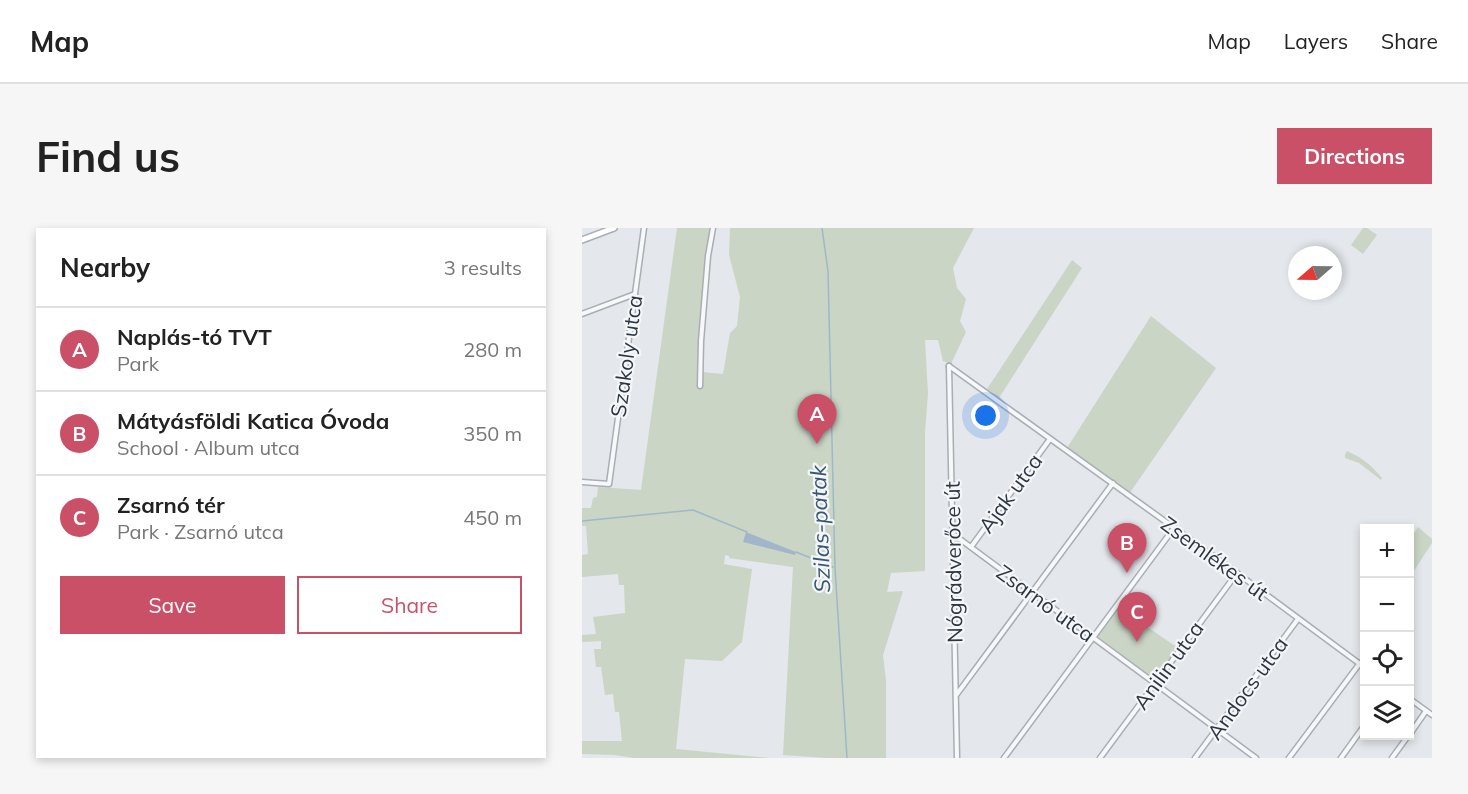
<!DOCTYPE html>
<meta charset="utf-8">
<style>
:root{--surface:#fff;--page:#f6f6f6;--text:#222;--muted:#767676;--line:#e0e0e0;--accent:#ca5068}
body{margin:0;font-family:Mulish,sans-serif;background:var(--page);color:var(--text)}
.controls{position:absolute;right:18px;bottom:18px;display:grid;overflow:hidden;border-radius:0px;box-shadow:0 3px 9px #0003}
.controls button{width:54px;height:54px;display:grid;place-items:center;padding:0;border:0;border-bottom:2px solid var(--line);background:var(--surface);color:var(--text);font:30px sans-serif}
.compass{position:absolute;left:706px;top:18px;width:54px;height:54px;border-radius:50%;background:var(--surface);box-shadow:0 3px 9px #0003;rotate:250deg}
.you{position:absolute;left:404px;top:188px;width:21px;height:21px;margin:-15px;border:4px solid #fff;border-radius:50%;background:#1a73e8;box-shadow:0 0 0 9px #1a73e833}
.badge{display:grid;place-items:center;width:39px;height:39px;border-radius:50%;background:var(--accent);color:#fff;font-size:20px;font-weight:700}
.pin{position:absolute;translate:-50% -50px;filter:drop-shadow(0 2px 3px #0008)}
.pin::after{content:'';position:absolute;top:32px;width:21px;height:18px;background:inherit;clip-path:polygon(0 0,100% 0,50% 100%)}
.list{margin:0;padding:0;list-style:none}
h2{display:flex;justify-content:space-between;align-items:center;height:78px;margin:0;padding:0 24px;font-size:26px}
h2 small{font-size:20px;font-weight:400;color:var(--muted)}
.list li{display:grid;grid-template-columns:39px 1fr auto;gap:18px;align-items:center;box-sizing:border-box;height:84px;padding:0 24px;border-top:2px solid var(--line)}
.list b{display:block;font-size:22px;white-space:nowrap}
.list p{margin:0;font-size:20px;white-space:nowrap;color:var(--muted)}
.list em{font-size:20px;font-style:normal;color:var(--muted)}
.actions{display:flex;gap:12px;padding:18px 24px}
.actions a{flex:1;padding:14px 0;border:2px solid var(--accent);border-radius:0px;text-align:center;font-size:21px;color:var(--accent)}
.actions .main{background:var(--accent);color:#fff}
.icon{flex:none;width:33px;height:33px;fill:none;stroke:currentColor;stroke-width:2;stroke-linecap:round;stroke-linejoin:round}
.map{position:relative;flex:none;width:850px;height:530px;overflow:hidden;border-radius:0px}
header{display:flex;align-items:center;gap:36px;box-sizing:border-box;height:84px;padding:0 30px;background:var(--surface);border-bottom:2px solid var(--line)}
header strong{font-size:28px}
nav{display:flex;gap:33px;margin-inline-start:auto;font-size:21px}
.intro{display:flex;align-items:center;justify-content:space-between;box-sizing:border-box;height:144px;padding:0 36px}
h1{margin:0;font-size:42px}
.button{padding:15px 27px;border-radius:0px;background:var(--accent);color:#fff;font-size:21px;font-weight:700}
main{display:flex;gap:36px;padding:0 36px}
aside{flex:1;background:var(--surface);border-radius:0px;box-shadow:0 3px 9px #0003}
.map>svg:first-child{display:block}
.green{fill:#cad5c6}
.water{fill:#a1b7c9}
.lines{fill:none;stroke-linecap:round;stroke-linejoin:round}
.stream{stroke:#a1b7c9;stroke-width:1.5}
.street-casing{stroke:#a9aeb5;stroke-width:7}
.secondary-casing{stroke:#a9aeb5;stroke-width:8}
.street{stroke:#f7f8fa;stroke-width:4}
.secondary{stroke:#fff;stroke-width:5}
.labels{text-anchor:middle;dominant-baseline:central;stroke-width:4.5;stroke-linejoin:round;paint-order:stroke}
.street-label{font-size:21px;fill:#2c3643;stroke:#f4f6f8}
.water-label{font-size:22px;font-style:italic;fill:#375776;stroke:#f4f6f8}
</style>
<header>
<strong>Map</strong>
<nav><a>Map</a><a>Layers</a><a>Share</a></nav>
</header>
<div class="intro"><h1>Find us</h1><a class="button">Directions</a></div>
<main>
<aside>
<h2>Nearby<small>3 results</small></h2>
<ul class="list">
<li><span class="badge">A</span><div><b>Naplás-tó TVT</b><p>Park</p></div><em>280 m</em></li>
<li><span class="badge">B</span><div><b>Mátyásföldi Katica Óvoda</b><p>School · Album utca</p></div><em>350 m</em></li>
<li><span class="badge">C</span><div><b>Zsarnó tér</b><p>Park · Zsarnó utca</p></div><em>450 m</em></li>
</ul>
<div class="actions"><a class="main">Save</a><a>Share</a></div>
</aside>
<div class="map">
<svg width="850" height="530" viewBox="0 0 850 530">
<rect width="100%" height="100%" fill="#e4e7eb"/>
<g class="green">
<polygon points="95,0 129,0 116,133 120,144 141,146 148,105 155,98 158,69 147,27 148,0 392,0 371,40 375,60 384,71 378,93 384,104 369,136 361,133 356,112 343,112 346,166 343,204 343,343 309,345 305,364 321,363 301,427 304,453 304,530 245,530 201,527 211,339 147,330 147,328 143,327 142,336 170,341 160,414 140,433 103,431 94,521 188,530 52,530 33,527 0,526 0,513 40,513 37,484 33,484 31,466 23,467 19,439 14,439 12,421 19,421 19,413 0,414 0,407 14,406 11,389 43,385 42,357 37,357 36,346 0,349 0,327 6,326 4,298 0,298 0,280 9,280 11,270 15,269 16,259 59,262"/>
<polygon points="781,0 785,0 795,7 781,26 769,17"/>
<polygon points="490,32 500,40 417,170 405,161"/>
<polygon points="569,88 634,140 547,266 485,220"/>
<path d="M 765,223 C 781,230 789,237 800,250 L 799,252 L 777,235 L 763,230 L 763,226 Z"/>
<polygon points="836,299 850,311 850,315 828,349 828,311"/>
<polygon points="536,379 596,420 573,452 515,408"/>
</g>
<polygon class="water" points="164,304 214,324 213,327 161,314"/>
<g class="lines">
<g class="stream">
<polyline points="240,0 246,43 253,340 265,530"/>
<polyline points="0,293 111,282 165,304"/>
<polyline points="214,324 251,339"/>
</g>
<g class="street-casing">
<g id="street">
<polyline points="0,86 53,66"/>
<polyline points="367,138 655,345 782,439"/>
<polyline points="367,138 375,530"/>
<polyline points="118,158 119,113 126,28 131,0"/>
<polyline points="0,254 27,256 62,0"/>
<polyline points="371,306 674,530"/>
<polyline points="389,319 468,211"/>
<polyline points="375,466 531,255"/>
<polyline points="828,471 850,487"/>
<polyline points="828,506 844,483"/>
<polyline points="422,530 592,300"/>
<polyline points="518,530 655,345"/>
<polyline points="613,530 716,391"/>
<polyline points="707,530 778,435"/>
<polyline points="759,530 782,498"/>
<polyline points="810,530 826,508"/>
</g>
</g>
<g class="secondary-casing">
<polyline id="secondary" points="0,12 32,0"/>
</g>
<use href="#street" class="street"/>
<use href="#secondary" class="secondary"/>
</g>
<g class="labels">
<g class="street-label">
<text transform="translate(44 128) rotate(-82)">Szakoly utca</text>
<text transform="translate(428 265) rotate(-54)">Ajak utca</text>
<text transform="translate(633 330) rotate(36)">Zsemlékes út</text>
<text transform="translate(371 334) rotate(-91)">Nógrádverőce út</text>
<text transform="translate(464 375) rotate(36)">Zsarnó utca</text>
<text transform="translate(586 437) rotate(-54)">Anilin utca</text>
<text transform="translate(665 460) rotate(-54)">Andocs utca</text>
</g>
<g class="water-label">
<text transform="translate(238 301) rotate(-92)">Szilas-patak</text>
</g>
</g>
</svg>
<div class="controls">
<button>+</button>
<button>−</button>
<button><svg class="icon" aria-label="locate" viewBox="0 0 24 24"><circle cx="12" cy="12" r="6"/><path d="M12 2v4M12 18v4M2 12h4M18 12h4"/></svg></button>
<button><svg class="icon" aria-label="layers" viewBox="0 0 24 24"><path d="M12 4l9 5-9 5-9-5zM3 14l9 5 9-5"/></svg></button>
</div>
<svg class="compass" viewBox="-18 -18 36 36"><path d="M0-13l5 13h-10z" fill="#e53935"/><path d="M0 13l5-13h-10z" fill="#767676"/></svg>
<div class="you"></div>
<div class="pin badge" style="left:235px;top:216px">A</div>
<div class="pin badge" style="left:545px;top:345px">B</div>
<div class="pin badge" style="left:555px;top:414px">C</div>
</div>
</main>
